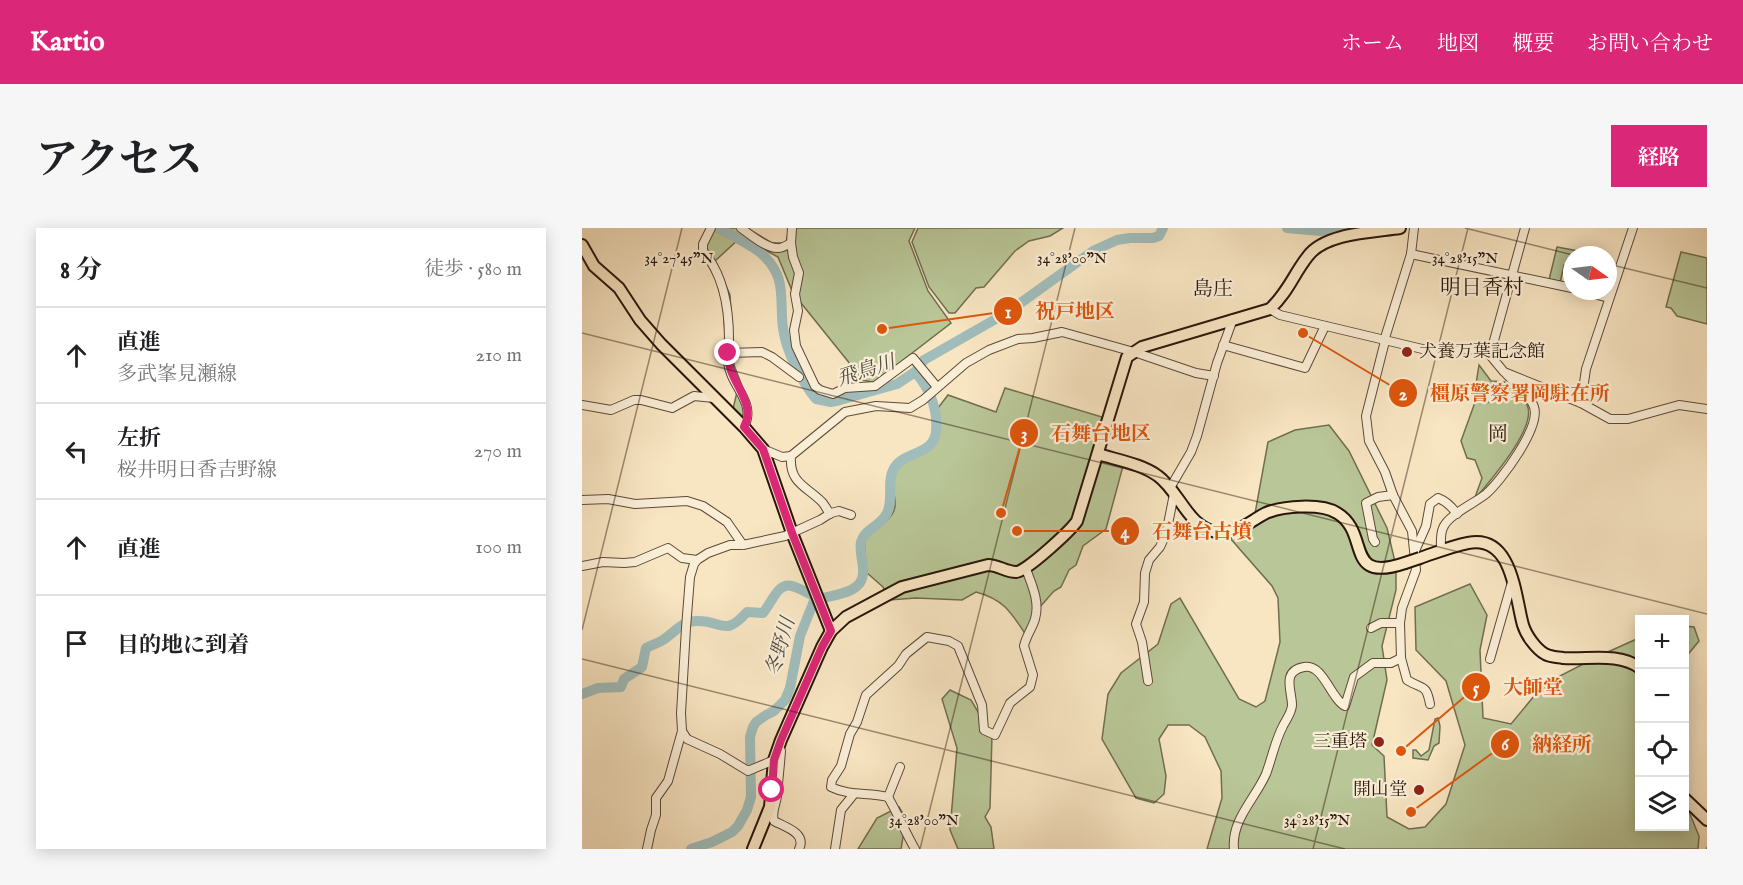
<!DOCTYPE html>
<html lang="ja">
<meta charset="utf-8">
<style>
:root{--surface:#fff;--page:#f6f6f6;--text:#202124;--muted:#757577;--line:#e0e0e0;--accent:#db2777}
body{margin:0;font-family:"IM FELL English","Noto Serif JP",serif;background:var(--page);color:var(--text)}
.controls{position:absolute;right:18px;bottom:18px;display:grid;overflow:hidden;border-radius:0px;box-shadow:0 3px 15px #0003}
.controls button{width:54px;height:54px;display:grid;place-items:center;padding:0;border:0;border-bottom:2px solid var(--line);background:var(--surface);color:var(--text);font:30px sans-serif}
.compass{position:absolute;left:981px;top:18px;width:54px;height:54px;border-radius:50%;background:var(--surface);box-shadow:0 3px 15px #0003;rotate:104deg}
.stop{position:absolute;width:18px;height:18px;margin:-14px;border:4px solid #db2777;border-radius:50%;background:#fff}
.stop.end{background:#db2777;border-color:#fff;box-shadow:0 2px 6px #0008}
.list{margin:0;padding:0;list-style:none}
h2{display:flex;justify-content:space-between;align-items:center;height:78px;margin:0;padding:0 24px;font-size:26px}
h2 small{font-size:20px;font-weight:400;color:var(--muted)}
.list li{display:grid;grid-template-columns:39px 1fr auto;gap:18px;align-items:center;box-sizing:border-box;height:96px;padding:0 24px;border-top:2px solid var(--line)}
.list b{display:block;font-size:22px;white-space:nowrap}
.list p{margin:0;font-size:20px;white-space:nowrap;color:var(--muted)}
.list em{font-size:20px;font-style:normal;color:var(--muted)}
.icon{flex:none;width:33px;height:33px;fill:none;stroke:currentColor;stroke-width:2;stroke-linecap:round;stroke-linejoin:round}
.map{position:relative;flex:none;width:1125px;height:621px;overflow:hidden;border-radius:0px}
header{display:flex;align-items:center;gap:36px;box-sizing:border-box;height:84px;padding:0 30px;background:var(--accent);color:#fff}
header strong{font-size:28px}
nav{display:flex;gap:33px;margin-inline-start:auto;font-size:21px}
.intro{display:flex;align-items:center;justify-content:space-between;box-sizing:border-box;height:144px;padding:0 36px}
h1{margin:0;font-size:42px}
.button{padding:15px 27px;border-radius:0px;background:var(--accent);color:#fff;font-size:21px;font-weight:700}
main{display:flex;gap:36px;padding:0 36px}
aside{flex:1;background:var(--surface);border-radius:0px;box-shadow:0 3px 15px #0003}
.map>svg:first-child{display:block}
.green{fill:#b9c697;stroke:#716e50;stroke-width:1.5}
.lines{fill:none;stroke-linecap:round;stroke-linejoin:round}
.river{stroke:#a0bdbb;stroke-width:10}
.minor-casing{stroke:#5d4a37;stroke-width:10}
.major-casing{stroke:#291609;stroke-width:14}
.minor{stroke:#faeed7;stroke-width:8}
.major{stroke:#f8e5c2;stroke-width:10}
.major-bridge-casing{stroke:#291609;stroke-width:14;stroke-linecap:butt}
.major-bridge{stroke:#f8e5c2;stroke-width:10}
.route{stroke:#db2777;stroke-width:8}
.ticks{fill:none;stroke:#291609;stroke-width:1.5;stroke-opacity:0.45}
.poi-dot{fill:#8f2418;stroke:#faeed7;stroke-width:2}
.labels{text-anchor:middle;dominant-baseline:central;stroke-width:4.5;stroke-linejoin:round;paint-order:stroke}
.poi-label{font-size:18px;fill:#291609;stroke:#faeed7;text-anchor:end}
.neighbourhood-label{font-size:20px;fill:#291609;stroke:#faeed7}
.water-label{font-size:20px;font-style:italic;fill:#535047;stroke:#faeed7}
.quarter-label{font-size:21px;fill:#291609;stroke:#faeed7}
.ticks-label{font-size:15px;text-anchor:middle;fill:#291609;stroke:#faeed7;stroke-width:4.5;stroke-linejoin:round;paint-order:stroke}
.leader{fill:none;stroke:#de560c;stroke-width:2}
.callout-dot{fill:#de560c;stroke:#faeed7;stroke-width:2}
.mark-label{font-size:18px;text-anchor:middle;font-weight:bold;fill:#fff}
.callout-label{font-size:20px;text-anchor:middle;font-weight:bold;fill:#de560c;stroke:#faeed7;stroke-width:4.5;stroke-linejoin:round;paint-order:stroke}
</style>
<header>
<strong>Kartio</strong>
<nav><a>ホーム</a><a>地図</a><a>概要</a><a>お問い合わせ</a></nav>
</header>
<div class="intro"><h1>アクセス</h1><a class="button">経路</a></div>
<main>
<aside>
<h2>8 分<small>徒歩 · 580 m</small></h2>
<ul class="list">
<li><svg class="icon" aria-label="ahead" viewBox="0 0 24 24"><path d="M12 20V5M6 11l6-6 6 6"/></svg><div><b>直進</b><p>多武峯見瀬線</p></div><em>210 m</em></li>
<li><svg class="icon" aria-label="left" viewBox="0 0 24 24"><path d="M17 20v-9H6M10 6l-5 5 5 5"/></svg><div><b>左折</b><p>桜井明日香吉野線</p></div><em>270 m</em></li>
<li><svg class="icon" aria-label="ahead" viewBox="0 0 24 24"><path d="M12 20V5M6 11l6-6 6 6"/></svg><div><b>直進</b></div><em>100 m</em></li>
<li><svg class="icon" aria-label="arrive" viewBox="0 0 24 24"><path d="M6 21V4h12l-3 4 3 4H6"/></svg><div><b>目的地に到着</b></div></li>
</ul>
</aside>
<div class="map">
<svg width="1125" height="621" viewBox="0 0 1125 621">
<rect width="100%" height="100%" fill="#f8e5c2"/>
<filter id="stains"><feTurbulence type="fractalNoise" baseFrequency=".00333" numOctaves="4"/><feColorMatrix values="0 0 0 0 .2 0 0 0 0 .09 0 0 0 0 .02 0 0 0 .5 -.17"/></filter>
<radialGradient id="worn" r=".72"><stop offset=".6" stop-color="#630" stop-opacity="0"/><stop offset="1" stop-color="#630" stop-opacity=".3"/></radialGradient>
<g class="green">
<polygon points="126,0 165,0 190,15 204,15 207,0 333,0 327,13 346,63 369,95 325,129 294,155 281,152 211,65 196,29 159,9 133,33 148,67 152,137 167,176 168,187 160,193 150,185 155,164 147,147 141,124 143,107 141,76 133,48 117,23 119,13"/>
<polygon points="336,0 481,0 468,8 447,13 433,23 402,59 394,60 373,85 367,85 347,59 330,14"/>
<polygon points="975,19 1018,27 990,27 990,38 982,37 978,55 967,52"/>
<polygon points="1099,24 1125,30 1125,96 1095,88 1089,80 1084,79"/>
<path d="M 897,137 L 909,153 L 923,154 C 929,161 941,169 945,177 C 956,199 907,254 892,272 L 900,250 L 893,232 L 885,230 L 879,213 L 896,166 L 903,175 L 919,172 L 906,161 L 894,156 Z"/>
<path d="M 423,160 L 520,189 L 511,227 L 541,238 L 524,301 L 501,318 L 494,337 L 487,342 L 479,359 L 472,363 L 457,380 L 444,407 C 429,384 421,371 394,364 L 380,372 L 334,370 L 307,372 L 301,359 L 284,344 C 285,330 280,321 284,307 C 294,301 312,291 313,278 C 314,265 307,256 314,241 C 317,236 324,233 329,231 C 356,220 361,208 356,180 L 366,167 L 414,184 Z"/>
<polygon points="747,197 767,223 805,300 814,338 814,362 800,418 805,452 790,517 802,528 805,589 827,601 843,599 864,576 883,517 864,453 834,422 833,379 888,356 905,387 898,422 901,490 929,496 962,456 1019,427 1057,410 1058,598 1102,598 1103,574 1117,608 1116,621 625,621 640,570 639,543 623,509 607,497 586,497 577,511 584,548 582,566 572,575 554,570 520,511 526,466 539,445 576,416 589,376 598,370 657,471 674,479 683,473 698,414 696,370 690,358 648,310 672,291 686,214 713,202"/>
<polygon points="1103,398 1112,399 1117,413 1103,430"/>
<polygon points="368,462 389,472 410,507 408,580 403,589 409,599 412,621 376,621 368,602 375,520 360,471"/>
<polygon points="856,490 858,498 857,515 852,518 846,532 831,530 831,522 834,522 839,528 847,522 853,491"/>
<polygon points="317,579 324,591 319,621 276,621 295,590"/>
</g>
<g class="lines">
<g class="river">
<path d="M 136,0 C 149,7 170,17 180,26 C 206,50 197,71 201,100 C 204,123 219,153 234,171 L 249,174 L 258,172 L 315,156 L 333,144 L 342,132 L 426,84 L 511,23 L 535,12 L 548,10 L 571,10 L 577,8 L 581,0"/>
<polyline points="705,0 738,3 766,0"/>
<path d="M 0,466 L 16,460 L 39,459 L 42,451 L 60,439 L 64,420 C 70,417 76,415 81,412 C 92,405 100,393 114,393 C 141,392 142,410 165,384 L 181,385 C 187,378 192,366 198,361 C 210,350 226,369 239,370"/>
<path d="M 109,621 L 130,614 L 150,604 L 156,598 L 165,582 L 169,569 L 168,509 L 171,499 L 174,494 L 184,487 L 192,483 L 203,472 L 208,460 L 218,408 L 232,373 C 245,367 264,368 275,358 C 288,347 276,328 279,314 C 282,301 298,299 305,285 C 312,271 304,254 312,240 C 323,222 352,228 354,203 C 356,180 348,161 333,144"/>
</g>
<g class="minor-casing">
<g id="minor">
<path d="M 129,0 L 121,16 L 121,23 C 141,46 147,81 147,111 C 147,119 145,127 146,134 C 148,158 175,174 162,199"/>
<path d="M 159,0 C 167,6 184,20 195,20 C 199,21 205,17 209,15"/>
<polyline points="210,0 209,15 211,29 217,45 213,66 216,83 212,102 214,118 233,158 238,162 251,166 263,160 293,158 331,130 355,159"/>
<polyline points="829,26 990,60"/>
<polyline points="1000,63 1027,70"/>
<polyline points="688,81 698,87 853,124 863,125 885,121 897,122 908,127 922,144 999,175 1028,191 1046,191 1097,177 1125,181"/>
<polyline points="802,113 829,26 832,0"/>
<path d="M 803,113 L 784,188 L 787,213 L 803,244 L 811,267 L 830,303 L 834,342 L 820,380 L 818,395 L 819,430 L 825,452 C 841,462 844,455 848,476"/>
<polyline points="641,117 723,140 743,98"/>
<polyline points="146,125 180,124 190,129 217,149"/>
<polyline points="908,127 943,0"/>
<polyline points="999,175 1004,141 1051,0"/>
<polyline points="0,177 29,182 52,172 59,172 90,180 112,168 132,170"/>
<polyline points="181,221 200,229 209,228 263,184 294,178 328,180 341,172 384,135 407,122 436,111 451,110 480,104 552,124 614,145 632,148"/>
<path d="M 209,228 C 207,255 224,258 240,274 C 243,277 245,282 248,286"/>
<polyline points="588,260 609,224 615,208 635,135 651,91"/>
<polyline points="0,272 26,271 53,276 105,273 121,278 145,294 161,317"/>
<polyline points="793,314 791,311 784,275 796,269 811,267"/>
<path d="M 833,323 L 844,298 L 848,276 L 856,270 C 864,273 870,279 875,286"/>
<path d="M 859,323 C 859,316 858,306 861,300 C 866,287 893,275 904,266 C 919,253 959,199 952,179 C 948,167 934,156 925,147"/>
<polyline points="0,338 21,334 42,335 53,334 86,320 100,330 115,332"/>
<polyline points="789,400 799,395 818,395"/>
<polyline points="908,431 930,354"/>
<polyline points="566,453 560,414 554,396 562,374 563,345 567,332 578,319 584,306 592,266"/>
<polyline points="100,503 105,511 138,526 166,543 192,532"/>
<path d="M 199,523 C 198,538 196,553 195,568 C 194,577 189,584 192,593 C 203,599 225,605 217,621"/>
<polyline points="306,569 318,539"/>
<polyline points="65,621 69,602 74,587 74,570 86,553 100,503 99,485 104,400 108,349 112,336 115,332 126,325 148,317 161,317 203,308 238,292 249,285 257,283 269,287"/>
<polyline points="253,621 259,582 272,566"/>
<path d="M 333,621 C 323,604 316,586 306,569 C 286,564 267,568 249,559 L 250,552 L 259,538 L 268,506 L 275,494 L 284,467 L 316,438 L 324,426 L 345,409 L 367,413 L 376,418 L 400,477 L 402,502 L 413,507 L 428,475 L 448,459 L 451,447 L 442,418 C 444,408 450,401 453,391 C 458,374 450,357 444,341"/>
<path d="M 652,621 C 649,592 673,571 684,546 C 690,530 693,513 701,498 C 704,492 710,484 710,477 C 710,463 699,443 722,439 C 741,435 749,471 763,478 L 772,449 L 791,435 L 809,435 L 819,430"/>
</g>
</g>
<g class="major-casing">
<g id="major">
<polyline points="0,17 12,38 37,60 58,92 79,116 162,199 181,221 210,305 249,403"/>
<path d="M 516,226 C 535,232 560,236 576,248 C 597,263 606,299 634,304 C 654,308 668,293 684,285 C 701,278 739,275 755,285 C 789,305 761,356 823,335"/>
<path d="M 838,330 C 853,325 870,318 886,315 C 931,306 933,369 941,397 C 944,407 954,421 963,426 C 968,429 975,429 981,430 C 1005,432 1037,424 1058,440"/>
<polyline points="1102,570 1125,592"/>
<path d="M 171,621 L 188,579 L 192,532 L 199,512 L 240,419 L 249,403 L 264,389 L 320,359 L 406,337 C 416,337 424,344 434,344 C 443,345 489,302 495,293 L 545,129 L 560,119 L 688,81 C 707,63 711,47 726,28 C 743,5 791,4 818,0"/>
</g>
</g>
<use href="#minor" class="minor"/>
<use href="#major" class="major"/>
<g class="major-bridge-casing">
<polyline id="major-bridge" points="823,335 838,330"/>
</g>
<use href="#major-bridge" class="major-bridge"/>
</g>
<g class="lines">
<path class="route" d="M 146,125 C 144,152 176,173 162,199 L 181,221 L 210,305 L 249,403 L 240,419 L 199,512 L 192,532 L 190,562"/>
</g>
<path class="ticks" d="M 883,0 L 991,27M 1026,36 L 1125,60M 0,105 L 1125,386M 0,402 L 100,0M 0,431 L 763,621M 338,621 L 493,0M 731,621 L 886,0M 1124,621 L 1125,619"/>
<g class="poi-dot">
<circle cx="825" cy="124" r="6"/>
<circle cx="797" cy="514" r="6"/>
<circle cx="837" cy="562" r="6"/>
</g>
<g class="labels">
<g class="poi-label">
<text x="837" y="124" text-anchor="start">犬養万葉記念館</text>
<text x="785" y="514">三重塔</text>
<text x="825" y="562">開山堂</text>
</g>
<g class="neighbourhood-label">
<text x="631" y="61">島庄</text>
<text x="916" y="206">岡</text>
</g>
<g class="water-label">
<text transform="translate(284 143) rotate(-18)">飛鳥川</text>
<text transform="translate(199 419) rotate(-74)">冬野川</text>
</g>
<g class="quarter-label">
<text x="900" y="60">明日香村</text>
</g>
</g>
<g class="ticks-label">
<text x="490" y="35">34°28'00"N</text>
<text x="97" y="35">34°27'45"N</text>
<text x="883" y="35">34°28'15"N</text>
<text x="342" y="597">34°28'00"N</text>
<text x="735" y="597">34°28'15"N</text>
</g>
<path class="leader" d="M300 101L426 83M721 105L821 165M419 285L442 205M435 303L543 303M819 523L894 459M829 584L923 516"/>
<g class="callout-dot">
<circle cx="300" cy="101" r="6"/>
<circle cx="721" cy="105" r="6"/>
<circle cx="419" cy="285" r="6"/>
<circle cx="435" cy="303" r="6"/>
<circle cx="819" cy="523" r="6"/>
<circle cx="829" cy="584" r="6"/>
<circle cx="426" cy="83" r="15"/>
<circle cx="821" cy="165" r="15"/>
<circle cx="442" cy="205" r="15"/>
<circle cx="543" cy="303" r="15"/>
<circle cx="894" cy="459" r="15"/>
<circle cx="923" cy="516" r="15"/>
</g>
<g class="mark-label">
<text x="426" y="90">1</text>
<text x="821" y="172">2</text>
<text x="442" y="212">3</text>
<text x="543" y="310">4</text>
<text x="894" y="466">5</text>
<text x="923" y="522">6</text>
</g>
<g class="callout-label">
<text x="493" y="90">祝戸地区</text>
<text x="938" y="172">橿原警察署岡駐在所</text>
<text x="519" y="212">石舞台地区</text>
<text x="620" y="310">石舞台古墳</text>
<text x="951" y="466">大師堂</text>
<text x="980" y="523">納経所</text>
</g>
<rect width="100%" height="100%" filter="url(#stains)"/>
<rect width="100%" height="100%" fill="url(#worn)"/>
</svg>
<div class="controls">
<button>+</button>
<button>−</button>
<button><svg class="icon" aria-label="locate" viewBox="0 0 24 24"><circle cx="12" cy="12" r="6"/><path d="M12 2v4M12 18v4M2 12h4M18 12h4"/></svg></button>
<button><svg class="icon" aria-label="layers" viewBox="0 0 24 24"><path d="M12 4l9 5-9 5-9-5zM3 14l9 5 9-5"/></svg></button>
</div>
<svg class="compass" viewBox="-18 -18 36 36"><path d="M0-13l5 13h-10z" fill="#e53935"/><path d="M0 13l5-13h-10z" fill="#757577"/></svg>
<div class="stop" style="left:190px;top:562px"></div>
<div class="stop end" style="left:146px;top:125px"></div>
</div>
</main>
